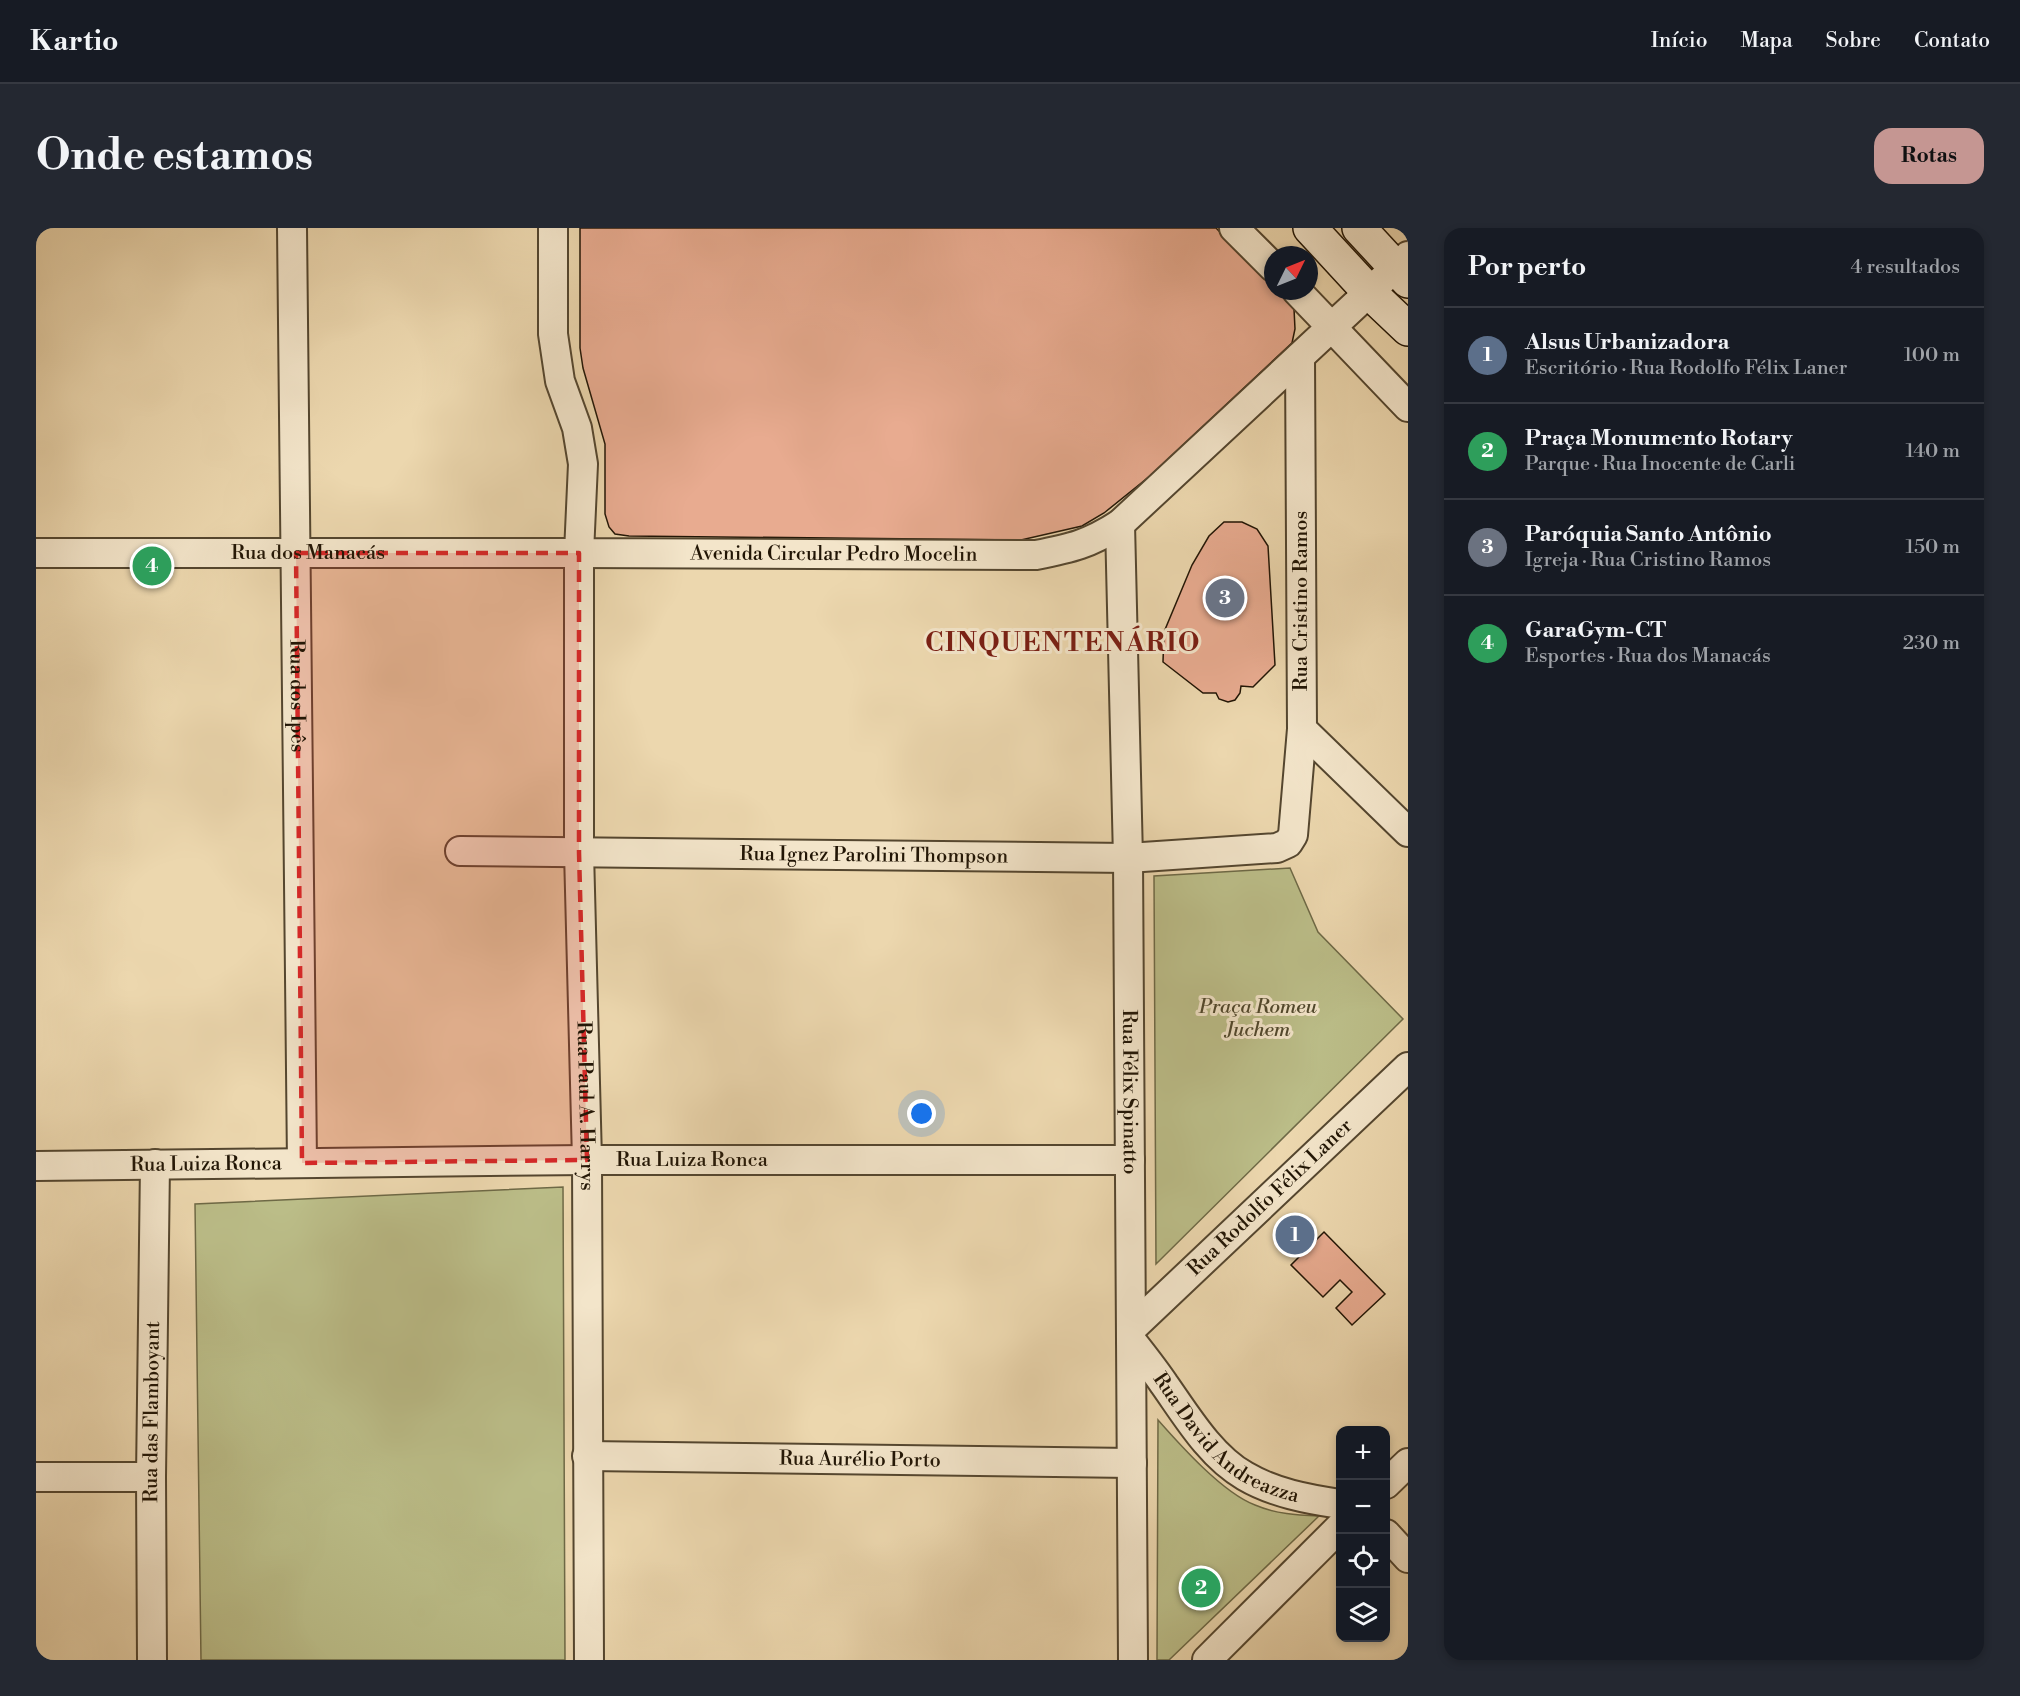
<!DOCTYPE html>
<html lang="pt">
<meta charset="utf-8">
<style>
:root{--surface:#171b24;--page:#242831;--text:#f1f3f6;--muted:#9ea1a6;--line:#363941;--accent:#c59692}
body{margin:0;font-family:"Libre Bodoni",serif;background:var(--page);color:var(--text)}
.controls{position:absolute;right:18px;bottom:18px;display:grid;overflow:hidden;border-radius:12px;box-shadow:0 3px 9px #0003}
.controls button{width:54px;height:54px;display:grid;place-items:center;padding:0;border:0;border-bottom:2px solid var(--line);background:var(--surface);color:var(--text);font:30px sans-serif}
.compass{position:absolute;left:1228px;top:18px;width:54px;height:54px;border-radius:50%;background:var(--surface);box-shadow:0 3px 9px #0003;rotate:47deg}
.you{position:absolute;left:886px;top:886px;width:21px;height:21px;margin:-15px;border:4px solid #fff;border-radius:50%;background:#1a73e8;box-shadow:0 0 0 9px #1a73e833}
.badge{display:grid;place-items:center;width:39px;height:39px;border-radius:50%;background:var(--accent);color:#fff;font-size:20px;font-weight:700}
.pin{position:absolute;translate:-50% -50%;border:3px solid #fff;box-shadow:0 2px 6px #0006}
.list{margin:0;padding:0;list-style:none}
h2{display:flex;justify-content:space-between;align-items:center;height:78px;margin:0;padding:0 24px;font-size:26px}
h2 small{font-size:20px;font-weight:400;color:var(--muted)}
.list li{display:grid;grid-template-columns:39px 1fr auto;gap:18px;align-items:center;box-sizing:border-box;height:96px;padding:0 24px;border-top:2px solid var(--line)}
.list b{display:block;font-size:22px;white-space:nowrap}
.list p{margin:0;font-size:20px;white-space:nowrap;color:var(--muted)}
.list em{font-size:20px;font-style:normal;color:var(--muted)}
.icon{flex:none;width:33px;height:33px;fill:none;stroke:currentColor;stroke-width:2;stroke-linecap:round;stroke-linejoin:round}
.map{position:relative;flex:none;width:1372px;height:1432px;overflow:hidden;border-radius:18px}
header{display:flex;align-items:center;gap:36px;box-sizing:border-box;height:84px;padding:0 30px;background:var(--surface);border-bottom:2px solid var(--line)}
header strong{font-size:28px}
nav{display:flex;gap:33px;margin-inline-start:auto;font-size:21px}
.intro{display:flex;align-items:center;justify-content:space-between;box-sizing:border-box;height:144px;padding:0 36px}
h1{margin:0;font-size:42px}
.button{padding:15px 27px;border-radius:18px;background:var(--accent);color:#111;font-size:21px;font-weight:700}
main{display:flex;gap:36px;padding:0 36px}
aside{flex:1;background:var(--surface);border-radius:18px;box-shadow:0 3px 9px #0003}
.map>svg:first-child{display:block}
.green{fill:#bbbd88;stroke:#6e6946;stroke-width:1.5}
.building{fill:#e8ab90;stroke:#211505;stroke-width:1.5}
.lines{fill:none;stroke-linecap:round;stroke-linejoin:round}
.street-casing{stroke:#54462f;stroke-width:32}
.secondary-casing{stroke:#211505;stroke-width:36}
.street{stroke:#f3e5ca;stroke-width:28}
.secondary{stroke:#f3e5ca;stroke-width:33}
.marked{fill:#d62828;fill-opacity:0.2;stroke:#d62828;stroke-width:4.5;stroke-dasharray:12 8;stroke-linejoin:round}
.labels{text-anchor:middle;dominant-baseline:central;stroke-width:6;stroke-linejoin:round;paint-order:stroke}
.street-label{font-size:20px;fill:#211505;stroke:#f3e5ca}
.park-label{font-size:20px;font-style:italic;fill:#4f472c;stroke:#f3e5ca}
.district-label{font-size:26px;font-weight:bold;letter-spacing:1.5px;fill:#7a1f14;stroke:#f3e5ca}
</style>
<header>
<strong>Kartio</strong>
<nav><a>Início</a><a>Mapa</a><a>Sobre</a><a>Contato</a></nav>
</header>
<div class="intro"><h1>Onde estamos</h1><a class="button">Rotas</a></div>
<main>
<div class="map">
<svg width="1372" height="1432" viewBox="0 0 1372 1432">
<rect width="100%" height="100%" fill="#ecd7ae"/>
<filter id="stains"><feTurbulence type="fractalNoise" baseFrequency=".00333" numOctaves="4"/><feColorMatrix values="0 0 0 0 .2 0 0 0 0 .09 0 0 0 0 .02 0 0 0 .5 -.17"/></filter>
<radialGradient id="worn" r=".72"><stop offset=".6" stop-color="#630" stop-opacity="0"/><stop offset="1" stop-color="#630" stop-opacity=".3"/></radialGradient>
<g class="green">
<polygon points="1254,640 1282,704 1367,791 1120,1036 1118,648"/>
<polygon points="527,959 529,1432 165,1432 159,976"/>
<path d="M 1122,1192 C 1145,1218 1187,1265 1219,1277 C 1240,1286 1261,1287 1283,1288 L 1133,1432 L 1121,1432 Z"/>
</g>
<g class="building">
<polygon points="544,0 1180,0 1237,58 1237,63 1242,63 1251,71 1258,81 1259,101 1256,115 1114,248 1068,285 1046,298 985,312 593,308 579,306 573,299 569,286 569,216 547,140 544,120"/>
<polygon points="1188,294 1206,294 1221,301 1232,318 1239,437 1217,459 1205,458 1204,465 1199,472 1192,474 1183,471 1180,465 1167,465 1127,434 1128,404 1156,337 1173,308"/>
<polygon points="1288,1004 1349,1066 1316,1097 1300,1080 1316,1064 1304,1052 1287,1069 1255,1037"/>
</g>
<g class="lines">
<g class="street-casing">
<g id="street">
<path id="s1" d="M 256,0 L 266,935"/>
<path id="s2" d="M 517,0 L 517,106 L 524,153 L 541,200 L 547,236 L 543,325 L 1000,327 C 1036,320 1053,316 1084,296 L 1372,28"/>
<polyline points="1198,0 1237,39"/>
<polyline points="1261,63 1372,179"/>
<path id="s3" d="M 1084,296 L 1092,630 L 1097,1432"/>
<path id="s4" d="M 0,325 L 543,325 L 543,624 L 551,932 L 553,1432"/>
<polyline points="1266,501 1372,604"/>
<path id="s5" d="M 424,623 L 1092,630 L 1241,620 L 1252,615 L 1257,607 L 1266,501 L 1264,129"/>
<path id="s6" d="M 0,938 L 551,932 L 1094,932"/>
<path id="s7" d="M 1096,1100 L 1372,839"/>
<path id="s8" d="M 1095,1112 C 1106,1126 1118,1141 1128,1156 C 1150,1187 1174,1228 1209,1248 C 1238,1265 1271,1271 1304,1276"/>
<path id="s9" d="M 551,1228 L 1096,1235"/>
<polyline points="0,1249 115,1249"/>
<polyline points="1350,1256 1372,1235"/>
<polyline points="1350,1306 1372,1330"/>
<path id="s10" d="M 116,1432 L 115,1249 L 119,936"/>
<polyline points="1171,1432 1304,1299"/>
</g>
</g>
<g class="secondary-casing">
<g id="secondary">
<polyline points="1274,0 1334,65 1372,101"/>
<polyline points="1323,0 1372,53"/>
</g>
</g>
<use href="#street" class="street"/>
<use href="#secondary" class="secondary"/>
</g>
<path class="marked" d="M 260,325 L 543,325 L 543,624 L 551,932 L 266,935 Z"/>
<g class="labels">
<g class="street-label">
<text stroke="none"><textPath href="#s4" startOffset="272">Rua dos Manacás</textPath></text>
<text stroke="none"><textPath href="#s2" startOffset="584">Avenida Circular Pedro Mocelin</textPath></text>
<text transform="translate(1265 373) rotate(-90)">Rua Cristino Ramos</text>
<text stroke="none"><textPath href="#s1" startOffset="468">Rua dos Ipês</textPath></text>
<text stroke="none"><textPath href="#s5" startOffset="414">Rua Ignez Parolini Thompson</textPath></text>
<text stroke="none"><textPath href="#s3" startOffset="568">Rua Félix Spinatto</textPath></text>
<text stroke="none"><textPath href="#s4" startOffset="1096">Rua Paul A. Harrys</textPath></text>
<text stroke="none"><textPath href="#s6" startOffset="656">Rua Luiza Ronca</textPath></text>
<text stroke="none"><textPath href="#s6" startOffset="170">Rua Luiza Ronca</textPath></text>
<text stroke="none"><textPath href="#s7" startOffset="190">Rua Rodolfo Félix Laner</textPath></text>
<text stroke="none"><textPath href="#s10" startOffset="248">Rua das Flamboyant</textPath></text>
<text stroke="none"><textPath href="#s8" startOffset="140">Rua David Andreazza</textPath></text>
<text stroke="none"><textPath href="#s9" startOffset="273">Rua Aurélio Porto</textPath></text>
</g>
<g class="park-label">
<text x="1222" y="779">Praça Romeu<tspan x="1222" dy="23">Juchem</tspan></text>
</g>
<g class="district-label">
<text x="1027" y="415">CINQUENTENÁRIO</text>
</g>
</g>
<rect width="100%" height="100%" filter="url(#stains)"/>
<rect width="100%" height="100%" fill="url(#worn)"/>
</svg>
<div class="controls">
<button>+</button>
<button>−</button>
<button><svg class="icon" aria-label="locate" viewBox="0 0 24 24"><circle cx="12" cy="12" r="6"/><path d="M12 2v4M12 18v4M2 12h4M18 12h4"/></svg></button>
<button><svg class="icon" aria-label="layers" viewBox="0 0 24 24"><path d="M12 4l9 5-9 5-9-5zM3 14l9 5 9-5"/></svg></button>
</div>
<svg class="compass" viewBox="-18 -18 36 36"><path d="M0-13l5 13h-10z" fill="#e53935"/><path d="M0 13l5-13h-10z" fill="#9ea1a6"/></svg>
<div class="you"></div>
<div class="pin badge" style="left:1259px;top:1007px;background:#5c6f8a">1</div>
<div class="pin badge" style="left:1165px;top:1360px;background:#2e9e5b">2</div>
<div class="pin badge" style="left:1189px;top:370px;background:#6b7280">3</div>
<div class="pin badge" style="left:116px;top:338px;background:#2e9e5b">4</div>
</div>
<aside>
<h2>Por perto<small>4 resultados</small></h2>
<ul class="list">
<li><span class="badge" style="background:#5c6f8a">1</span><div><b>Alsus Urbanizadora</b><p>Escritório · Rua Rodolfo Félix Laner</p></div><em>100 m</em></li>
<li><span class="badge" style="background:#2e9e5b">2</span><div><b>Praça Monumento Rotary</b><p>Parque · Rua Inocente de Carli</p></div><em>140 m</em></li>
<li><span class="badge" style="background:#6b7280">3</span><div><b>Paróquia Santo Antônio</b><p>Igreja · Rua Cristino Ramos</p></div><em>150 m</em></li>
<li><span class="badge" style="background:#2e9e5b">4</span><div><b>GaraGym-CT</b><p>Esportes · Rua dos Manacás</p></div><em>230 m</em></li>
</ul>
</aside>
</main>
